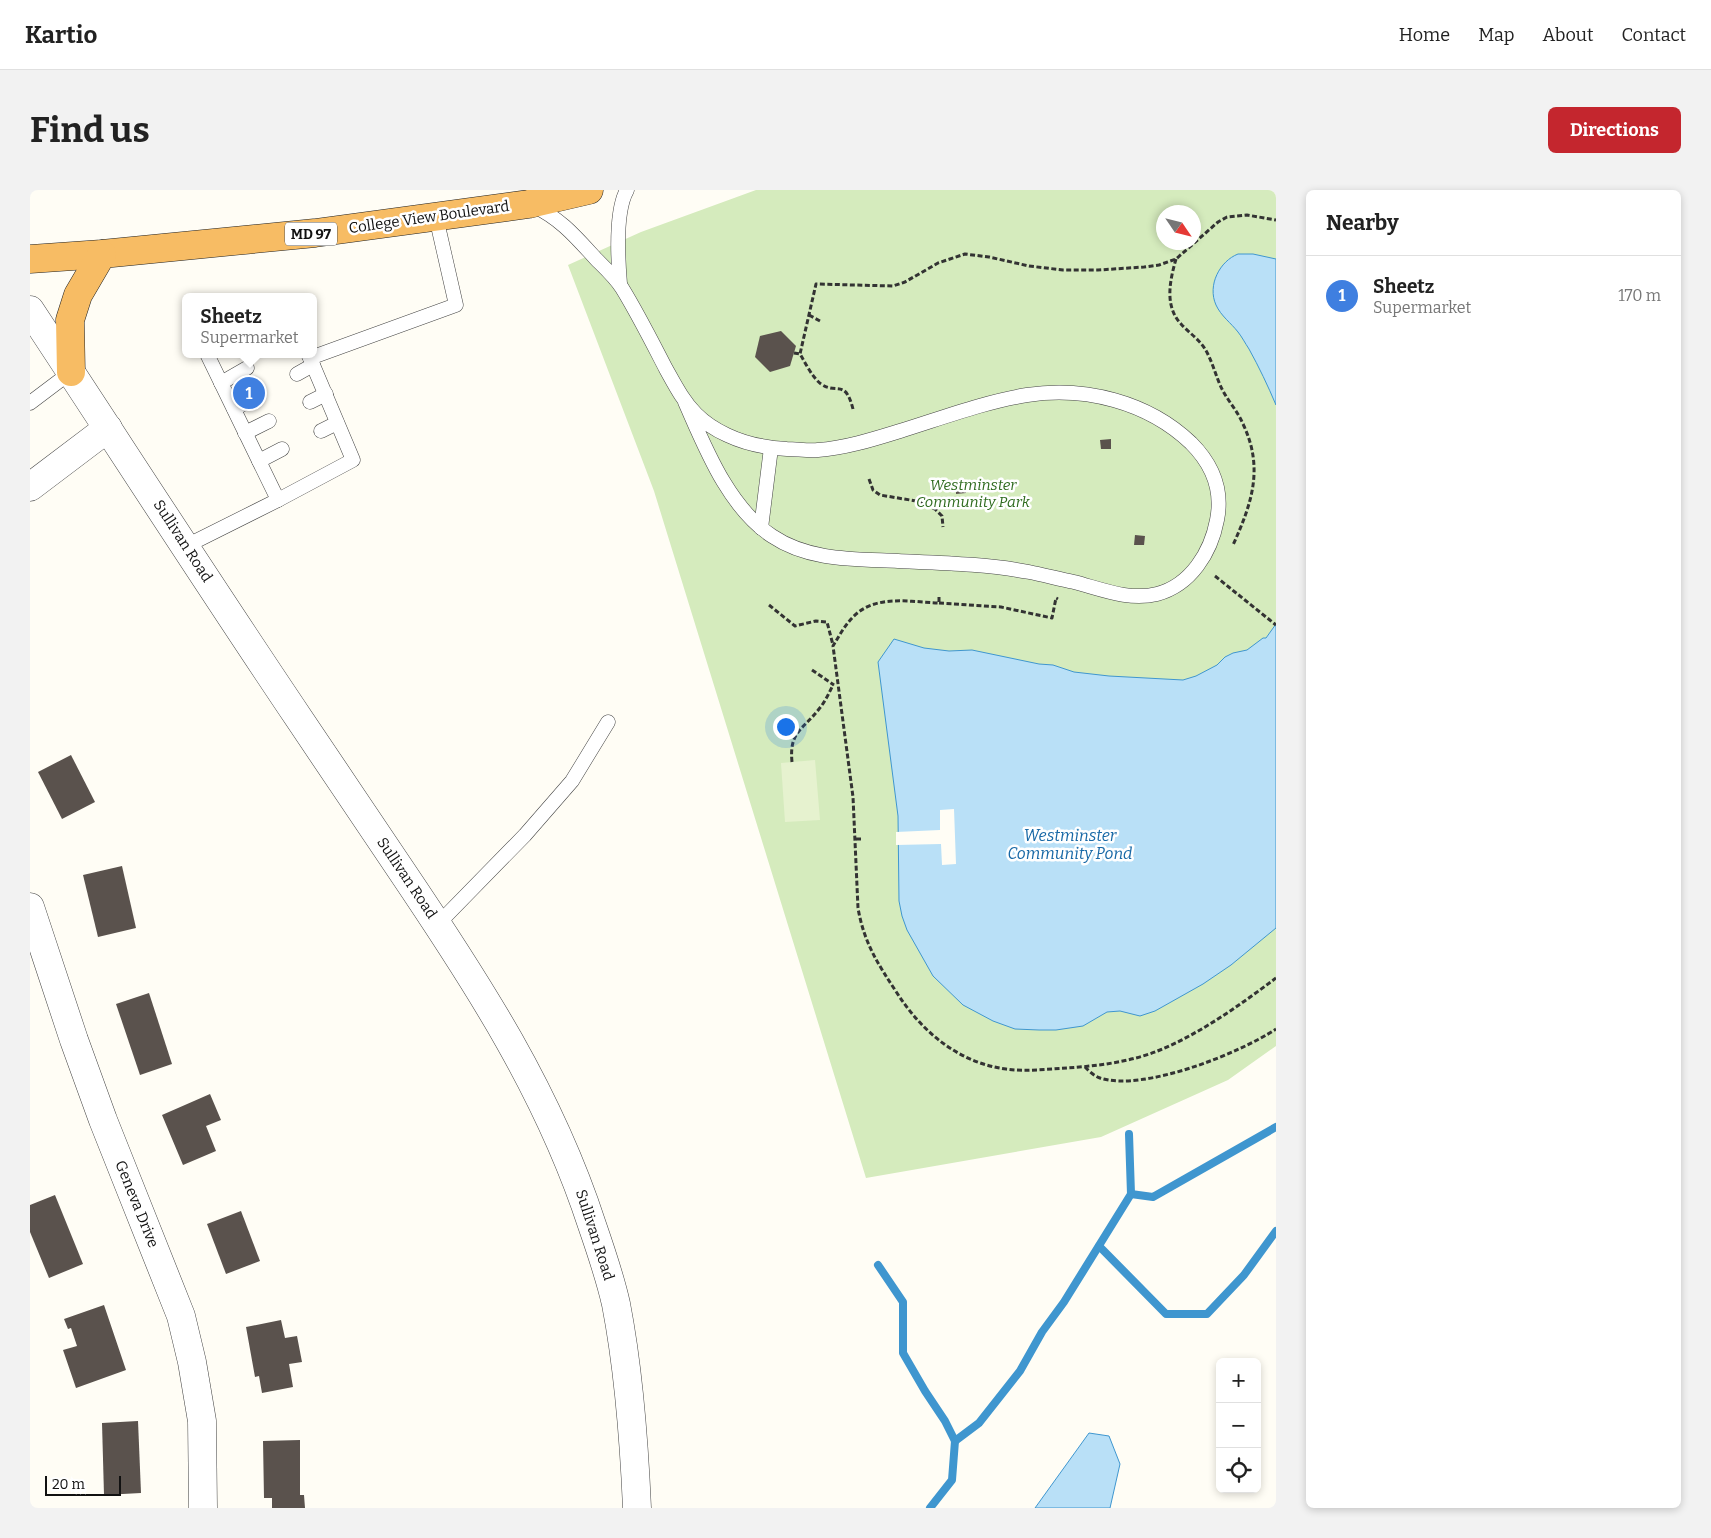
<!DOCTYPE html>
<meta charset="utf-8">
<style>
:root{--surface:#fff;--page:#f2f2f2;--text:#222;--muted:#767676;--line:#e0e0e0;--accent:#c4262e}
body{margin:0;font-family:Bitter,serif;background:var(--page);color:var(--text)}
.controls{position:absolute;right:15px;bottom:15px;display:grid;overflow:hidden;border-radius:8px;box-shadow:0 2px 8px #0003}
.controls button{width:45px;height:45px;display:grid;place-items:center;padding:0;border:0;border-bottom:1px solid var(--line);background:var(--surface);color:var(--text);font:25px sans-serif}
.compass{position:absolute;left:1126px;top:15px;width:45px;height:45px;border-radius:50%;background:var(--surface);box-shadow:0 2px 8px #0003;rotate:125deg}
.scale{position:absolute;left:15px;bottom:12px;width:76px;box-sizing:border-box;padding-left:5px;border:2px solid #111;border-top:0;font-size:14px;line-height:18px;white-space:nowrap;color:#111;-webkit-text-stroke:4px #fff;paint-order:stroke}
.you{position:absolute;left:755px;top:536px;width:18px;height:18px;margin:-12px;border:4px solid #fff;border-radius:50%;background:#1a73e8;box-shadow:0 0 0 8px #1a73e833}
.badge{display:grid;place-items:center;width:32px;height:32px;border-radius:50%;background:var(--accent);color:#fff;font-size:16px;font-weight:700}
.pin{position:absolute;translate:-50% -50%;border:2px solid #fff;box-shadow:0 1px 5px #0006}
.popup{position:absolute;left:152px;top:103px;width:135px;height:65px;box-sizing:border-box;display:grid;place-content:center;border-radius:8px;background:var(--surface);filter:drop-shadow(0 1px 4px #0005);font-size:16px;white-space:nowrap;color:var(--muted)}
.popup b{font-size:19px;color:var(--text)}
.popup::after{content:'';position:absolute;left:50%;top:100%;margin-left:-10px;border:10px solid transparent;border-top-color:var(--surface)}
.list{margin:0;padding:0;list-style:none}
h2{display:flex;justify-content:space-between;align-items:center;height:65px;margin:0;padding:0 20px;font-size:21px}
h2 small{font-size:16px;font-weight:400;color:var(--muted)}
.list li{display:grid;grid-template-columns:32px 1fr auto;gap:15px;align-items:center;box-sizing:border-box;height:80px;padding:0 20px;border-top:1px solid var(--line)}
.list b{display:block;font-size:19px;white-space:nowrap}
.list p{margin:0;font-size:16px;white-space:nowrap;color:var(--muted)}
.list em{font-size:16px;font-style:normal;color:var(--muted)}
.icon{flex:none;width:28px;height:28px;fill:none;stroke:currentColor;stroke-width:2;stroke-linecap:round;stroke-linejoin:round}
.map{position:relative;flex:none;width:1246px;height:1318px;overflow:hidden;border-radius:8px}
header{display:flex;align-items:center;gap:30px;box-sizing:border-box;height:70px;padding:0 25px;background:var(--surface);border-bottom:1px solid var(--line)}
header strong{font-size:24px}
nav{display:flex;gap:28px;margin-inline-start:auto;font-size:18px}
.intro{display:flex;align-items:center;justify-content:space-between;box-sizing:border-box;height:120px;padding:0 30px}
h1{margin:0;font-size:35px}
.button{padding:12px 22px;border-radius:8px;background:var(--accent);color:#fff;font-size:18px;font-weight:700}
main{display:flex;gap:30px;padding:0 30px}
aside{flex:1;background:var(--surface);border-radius:8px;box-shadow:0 2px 8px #0003}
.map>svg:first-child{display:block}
.green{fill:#d5ebbd;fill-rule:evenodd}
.pitch{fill:#e6f2cf}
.water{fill:#b9e0f7;stroke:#3f96cf}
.pier{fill:#fffdf5}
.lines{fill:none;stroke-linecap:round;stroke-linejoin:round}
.stream{stroke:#3f96cf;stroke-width:8}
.building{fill:#5a524d}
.service-casing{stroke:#444;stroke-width:15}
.minor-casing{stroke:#444;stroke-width:29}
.tertiary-casing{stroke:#444;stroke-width:29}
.trunk-casing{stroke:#222;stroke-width:29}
.path{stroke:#333;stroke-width:3;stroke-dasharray:5 2.5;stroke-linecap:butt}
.service{stroke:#fff;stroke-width:14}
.minor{stroke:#fff;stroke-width:28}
.tertiary{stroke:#fff;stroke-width:28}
.trunk{stroke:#f7bc64;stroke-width:28}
.labels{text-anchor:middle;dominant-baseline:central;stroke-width:5;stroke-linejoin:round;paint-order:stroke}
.shield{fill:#fff;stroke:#585858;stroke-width:1}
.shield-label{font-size:14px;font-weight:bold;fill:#111}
.street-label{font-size:15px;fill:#111;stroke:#fff}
.park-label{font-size:15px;font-style:italic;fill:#2f6b1f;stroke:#fff}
.water-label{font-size:16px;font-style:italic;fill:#1768a6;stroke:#fff}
</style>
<header>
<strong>Kartio</strong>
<nav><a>Home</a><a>Map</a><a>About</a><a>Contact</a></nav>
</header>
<div class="intro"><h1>Find us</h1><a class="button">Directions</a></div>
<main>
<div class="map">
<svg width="1246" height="1318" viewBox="0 0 1246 1318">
<rect width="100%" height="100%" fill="#fffdf5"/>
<path class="green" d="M 726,0 L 1246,0 L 1246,856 L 1198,890 L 1071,947 L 836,988 L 624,301 L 538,75 L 611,42 ZM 1134,22 L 1164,22 L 1164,52 L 1134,52 Z"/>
<polygon class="pitch" points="785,570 790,630 755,632 751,573"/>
<g class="water">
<path d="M 1208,64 L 1223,64 L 1246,69 L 1246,215 C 1238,196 1229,177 1219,159 C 1215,153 1212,147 1208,142 C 1201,133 1191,126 1186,115 C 1177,95 1190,71 1208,64 Z"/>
<polygon points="1246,434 1246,738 1201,775 1173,794 1125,821 1110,826 1090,821 1077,822 1053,836 1026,840 1009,840 985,839 963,831 933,815 903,786 877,740 872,726 869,711 868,626 848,472 864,449 894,458 919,461 942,460 1009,474 1023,475 1044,482 1079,486 1153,490 1166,486 1187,475 1195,467 1203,463 1217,460 1233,448 1236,448"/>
<polygon points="1059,1243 1079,1246 1090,1274 1080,1318 1005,1318"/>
</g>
<polygon class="pier" points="924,619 926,674 912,675 911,654 866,655 866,642 910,640 910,620"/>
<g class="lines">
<g class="stream">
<polyline points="1101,1004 1123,1007 1246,937"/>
<polyline points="1069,1056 1136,1124 1177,1124 1214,1085 1246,1041"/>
<polyline points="848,1075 873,1112 873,1163 895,1201 915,1231 925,1251 922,1290 900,1318"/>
<polyline points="925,1251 949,1233 990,1181 1012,1142 1034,1112 1101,1004 1099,944"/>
</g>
</g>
<g class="building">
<polygon points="751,141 766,156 760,176 740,182 725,167 730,146"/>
<polygon points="1081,249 1081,259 1071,259 1070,250"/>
<polygon points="926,294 936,294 936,303 926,304"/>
<polygon points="1105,345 1115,346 1114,355 1104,355"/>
<polygon points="41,565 65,612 32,629 8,582"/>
<polygon points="92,676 106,738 68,747 53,685"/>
<polygon points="119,803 142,874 110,885 86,814"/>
<polygon points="180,904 191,930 176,936 186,961 153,975 132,925"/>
<polygon points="25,1005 53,1074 19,1088 0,1042 0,1015"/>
<polygon points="211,1021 230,1071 196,1084 177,1034"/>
<polygon points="74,1115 96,1180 46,1198 33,1160 47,1156 41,1138 38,1139 34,1129"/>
<polygon points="251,1130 255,1148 267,1146 272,1172 259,1174 263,1197 232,1203 229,1186 225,1187 216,1137"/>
<polygon points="108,1231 111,1303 74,1305 72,1233"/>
<polygon points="270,1250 270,1305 274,1305 275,1318 242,1318 242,1308 234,1308 233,1251"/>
</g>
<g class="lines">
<g class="service-casing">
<g id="service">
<path d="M 502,15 C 531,29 545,46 566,69 C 575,78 585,87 592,98 C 608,124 622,152 636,179 C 645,195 653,211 666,224 C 675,233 686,240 697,245 C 716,254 737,258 757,259 C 767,259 778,261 788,260 C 816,258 844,249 870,241 C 912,228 954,212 997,205 C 1055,196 1118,212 1161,253 C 1182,274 1193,300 1187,330 C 1181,362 1161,395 1127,404 C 1099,411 1071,399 1044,392 C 1029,389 1014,385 999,382 C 956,374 912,373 868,371 C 825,369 779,371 742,346 C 698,317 675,257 655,212"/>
<path d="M 590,94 C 588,70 585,21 597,0"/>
<polyline points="278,164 280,168 426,115 406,27"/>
<polyline points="267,184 283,175"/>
<polyline points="191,193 217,178"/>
<polyline points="280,212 296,204"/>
<polyline points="0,213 41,182"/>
<polyline points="204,219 228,206"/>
<polyline points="291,241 307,233"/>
<polyline points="215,243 239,231"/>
<polyline points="229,271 252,259"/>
<polyline points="248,310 323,270 280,168"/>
<polyline points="731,338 741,258"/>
<polyline points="156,356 248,310 177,164"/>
<polyline points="408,734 495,645 542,591 578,532"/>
</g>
</g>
<g class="minor-casing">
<polyline id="minor" points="0,717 44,850 73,930 151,1126 162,1172 172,1231 173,1318"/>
</g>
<g class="tertiary-casing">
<g id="tertiary">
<path d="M 0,120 C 89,255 177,392 268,527 C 302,578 337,629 371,680 C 448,794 519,903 562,1035 C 571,1061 580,1087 586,1114 C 599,1181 604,1249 607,1318"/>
<polyline points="0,297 78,238"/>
</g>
</g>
<g class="trunk-casing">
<g id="trunk">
<polyline points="0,69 72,64 285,43 499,14 559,0"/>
<polyline points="41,182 40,130 48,105 72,64"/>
</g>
</g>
<g class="path">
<path d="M 1146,69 C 1140,90 1134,116 1151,134 C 1158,142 1169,149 1175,159 C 1183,172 1186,188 1193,201 C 1199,212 1208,222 1213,234 C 1234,278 1222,313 1203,355"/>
<polyline points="779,125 790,131"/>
<polyline points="764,163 770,164"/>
<path d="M 823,219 C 815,188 807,205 791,194 C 782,187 776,174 770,164 L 786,94 L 863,96 L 875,92 L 908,73 L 935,64 L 959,67 L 999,76 L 1033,80 L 1068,80 L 1114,77 L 1129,75 L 1146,69 L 1188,32 L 1197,27 L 1217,25 L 1246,30"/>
<polyline points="839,289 843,300 850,305 886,311 905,319 912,326 913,337"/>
<polyline points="1185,386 1246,435"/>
<path d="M 909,407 L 909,413 C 880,412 845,404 823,427 C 815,435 809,446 803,456 L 823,607 L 828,718 C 834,753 848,774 867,803 C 892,842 929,873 976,879 C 996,882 1017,879 1037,878 C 1067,876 1101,872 1130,860 C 1171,843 1210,815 1246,788"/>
<polyline points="909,413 971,417 1022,428 1026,408 1028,409"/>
<polyline points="739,415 765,436 786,431 797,432 803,455"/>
<polyline points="782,480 804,495"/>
<path d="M 762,572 C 759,541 773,540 789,519 C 795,512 799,503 803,495"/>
<polyline points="826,649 831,649"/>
<path d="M 1055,877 C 1059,881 1064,886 1070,888 C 1114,902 1210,863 1246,839"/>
</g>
<use href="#service" class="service"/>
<use href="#minor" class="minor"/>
<use href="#tertiary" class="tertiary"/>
<use href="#trunk" class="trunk"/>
</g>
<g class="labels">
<rect class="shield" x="255" y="32.5" width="52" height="23" rx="4"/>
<g class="shield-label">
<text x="281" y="44">MD 97</text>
</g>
<g class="street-label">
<text transform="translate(399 27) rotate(-8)">College View Boulevard</text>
<text transform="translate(153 351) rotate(57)">Sullivan Road</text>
<text transform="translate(377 688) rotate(56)">Sullivan Road</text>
<text transform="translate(107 1014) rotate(68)">Geneva Drive</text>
<text transform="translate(565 1045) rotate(72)">Sullivan Road</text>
</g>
<g class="park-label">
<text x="943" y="295">Westminster<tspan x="943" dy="17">Community Park</tspan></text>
</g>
<g class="water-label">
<text x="1040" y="645">Westminster<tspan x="1040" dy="18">Community Pond</tspan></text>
</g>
</g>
</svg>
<div class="controls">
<button>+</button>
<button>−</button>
<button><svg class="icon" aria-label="locate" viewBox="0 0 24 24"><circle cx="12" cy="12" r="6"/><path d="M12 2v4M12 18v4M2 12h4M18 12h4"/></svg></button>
</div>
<svg class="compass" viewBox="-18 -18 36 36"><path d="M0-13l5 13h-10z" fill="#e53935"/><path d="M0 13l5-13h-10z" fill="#767676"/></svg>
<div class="scale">20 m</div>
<div class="you"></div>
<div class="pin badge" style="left:219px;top:203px;background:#3f7fe0">1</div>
<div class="popup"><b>Sheetz</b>Supermarket</div>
</div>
<aside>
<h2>Nearby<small></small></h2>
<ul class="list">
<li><span class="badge" style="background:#3f7fe0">1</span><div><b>Sheetz</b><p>Supermarket</p></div><em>170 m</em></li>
</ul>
</aside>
</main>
